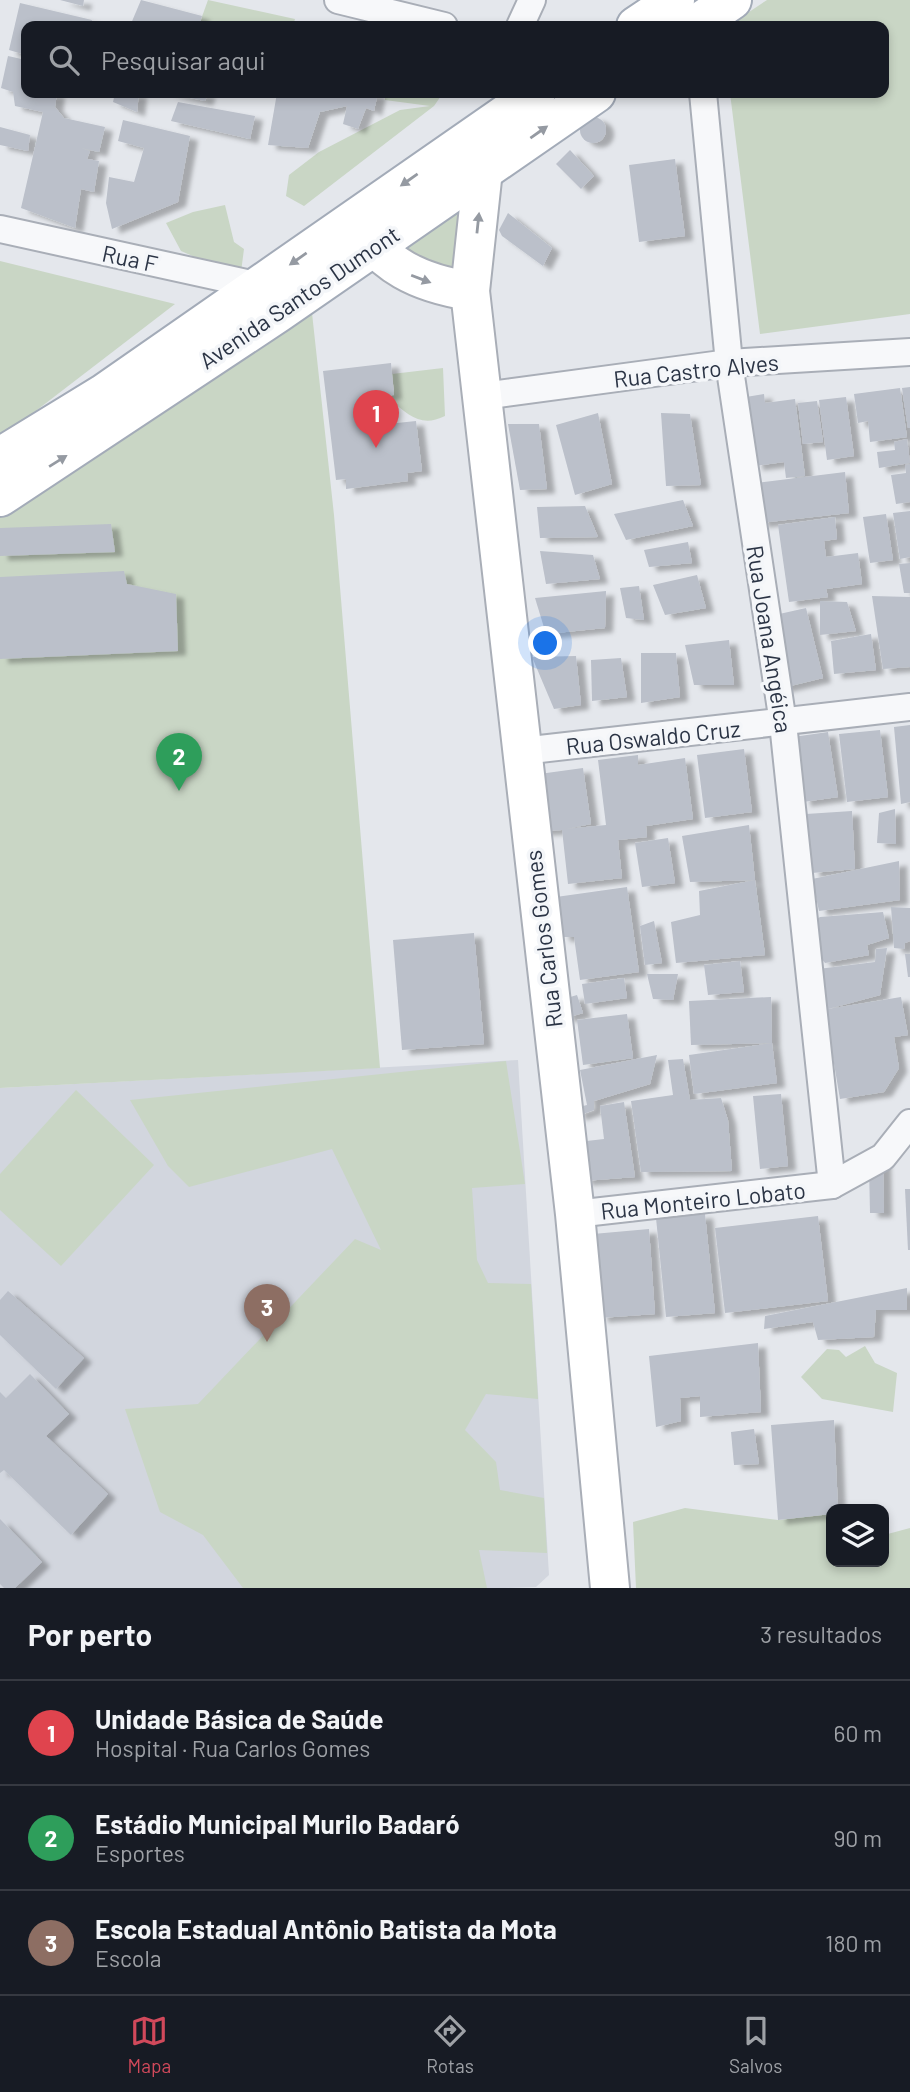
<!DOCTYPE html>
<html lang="pt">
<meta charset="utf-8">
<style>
:root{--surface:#171b24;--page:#20242c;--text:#f1f3f6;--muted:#9ea1a6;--line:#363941;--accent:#d1495b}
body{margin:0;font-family:Barlow,sans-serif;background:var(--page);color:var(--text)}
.controls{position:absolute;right:21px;bottom:21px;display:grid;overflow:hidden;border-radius:14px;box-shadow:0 4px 10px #0003}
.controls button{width:63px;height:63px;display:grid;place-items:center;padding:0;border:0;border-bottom:2px solid var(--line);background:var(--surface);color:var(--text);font:35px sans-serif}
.you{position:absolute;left:546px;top:644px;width:24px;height:24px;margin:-18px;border:5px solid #fff;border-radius:50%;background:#1a73e8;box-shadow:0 0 0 10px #1a73e833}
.badge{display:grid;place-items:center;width:46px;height:46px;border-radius:50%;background:var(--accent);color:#fff;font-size:23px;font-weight:700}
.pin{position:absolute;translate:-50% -58px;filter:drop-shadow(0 2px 4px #0008)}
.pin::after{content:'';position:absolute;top:37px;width:24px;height:21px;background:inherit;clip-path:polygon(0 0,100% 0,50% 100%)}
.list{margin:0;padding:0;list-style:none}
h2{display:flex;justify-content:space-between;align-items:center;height:91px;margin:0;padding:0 28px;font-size:30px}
h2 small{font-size:23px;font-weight:400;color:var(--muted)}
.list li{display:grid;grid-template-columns:46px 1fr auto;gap:21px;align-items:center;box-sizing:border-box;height:105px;padding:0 28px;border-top:2px solid var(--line)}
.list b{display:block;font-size:26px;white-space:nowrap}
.list p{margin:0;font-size:23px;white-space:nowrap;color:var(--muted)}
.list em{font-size:23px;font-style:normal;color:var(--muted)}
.icon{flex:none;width:38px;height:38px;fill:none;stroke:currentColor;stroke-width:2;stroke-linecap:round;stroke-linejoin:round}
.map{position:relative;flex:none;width:910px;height:1588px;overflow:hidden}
.search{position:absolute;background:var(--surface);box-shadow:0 4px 10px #0003;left:21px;right:21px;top:21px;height:77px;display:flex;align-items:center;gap:18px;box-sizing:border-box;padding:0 24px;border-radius:14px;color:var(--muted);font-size:26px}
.sheet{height:406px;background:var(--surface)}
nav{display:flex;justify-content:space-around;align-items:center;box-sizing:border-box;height:98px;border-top:2px solid var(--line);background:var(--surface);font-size:19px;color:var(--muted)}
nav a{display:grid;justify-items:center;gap:4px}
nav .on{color:var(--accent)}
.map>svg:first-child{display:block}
.built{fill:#d2d6de}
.green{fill:#c9d6c5}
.building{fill:#bbc0ca;filter:url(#shadow)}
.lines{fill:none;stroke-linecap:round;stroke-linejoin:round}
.street-casing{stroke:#a9aeb7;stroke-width:30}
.secondary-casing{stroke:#a9aeb7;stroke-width:42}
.primary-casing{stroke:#a3abb8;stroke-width:42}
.street{stroke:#f7f8fa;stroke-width:26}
.secondary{stroke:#fff;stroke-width:38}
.primary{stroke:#fff;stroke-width:38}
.oneway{fill:#959aa2}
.labels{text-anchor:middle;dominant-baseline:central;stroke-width:7;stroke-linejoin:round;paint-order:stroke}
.street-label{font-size:23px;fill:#2b3445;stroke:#f4f6f9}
</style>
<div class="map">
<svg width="910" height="1588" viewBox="0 0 910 1588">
<defs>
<filter id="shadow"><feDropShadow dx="8" dy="4.5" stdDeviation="2" flood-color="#0004"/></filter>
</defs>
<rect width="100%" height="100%" fill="#e4e7ec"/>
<polygon class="built" points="518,1060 549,1575 536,1587 506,1588 0,1588 0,1088"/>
<g class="green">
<polygon points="208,0 295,19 293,26 199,25"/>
<polygon points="767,0 910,0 910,314 760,334 730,93 884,93 884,26 728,26"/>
<polygon points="385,93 443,93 434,106 304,206 286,196 289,175 319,152 400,110 430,106 385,100"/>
<polygon points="478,182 467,284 380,247"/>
<polygon points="225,205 234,242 244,249 241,272 211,264 181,251 166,223 193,212"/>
<polygon points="0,261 175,304 20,423 0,434"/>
<polygon points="312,313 334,515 380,1068 0,1088 0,510 92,460 139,429 129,412 273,339"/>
<path d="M 443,368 L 445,416 C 421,428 409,415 390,400 L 394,390 L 392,374 Z"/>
<polygon points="506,1061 525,1184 472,1188 477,1260 488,1283 531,1284 538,1399 486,1394 465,1430 496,1462 500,1490 544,1498 547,1553 479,1550 487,1588 243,1588 203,1535 160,1512 125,1409 198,1404 355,1239 381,1250 332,1149 189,1187 168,1166 130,1100"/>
<polygon points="76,1090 154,1165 61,1266 0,1210 0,1174"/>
<polygon points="865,1346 875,1363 897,1373 893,1412 822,1399 801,1377 827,1349 839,1350 846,1357"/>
<polygon points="685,1508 778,1520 831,1514 831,1562 884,1562 884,1535 910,1528 910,1588 636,1588 633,1522"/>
</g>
<g class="building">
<polygon points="60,0 84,0 83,6"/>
<polygon points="141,0 202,16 199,26 130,26"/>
<polygon points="20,3 92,20 91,26 26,26 26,55 9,50"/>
<polygon points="8,56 26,60 26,93 57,93 55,107 64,118 105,127 99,152 81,148 90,151 87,159 99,161 94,192 81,189 75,228 21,208 43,112 15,106 13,92 1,88"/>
<polygon points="115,93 139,93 137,112 113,102"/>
<polygon points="167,93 208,93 205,101"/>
<polygon points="277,93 378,93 374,111 366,108 358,129 343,124 347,106 320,112 308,148 268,145"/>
<polygon points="178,102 255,116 250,139 171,121"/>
<circle cx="593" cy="130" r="13"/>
<polygon points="123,120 190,136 178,202 112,229 106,203 109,177 134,182 144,148 118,141"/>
<polygon points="0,127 30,135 28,151 0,145"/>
<polygon points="570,150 594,176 581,189 556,164"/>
<polygon points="675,159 685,236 639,242 629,165"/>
<polygon points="508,213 552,248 543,266 502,236 499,230"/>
<polygon points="391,363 394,395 375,397 378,425 416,421 422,471 407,473 408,481 346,489 346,479 336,480 323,371"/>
<polygon points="910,387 910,428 908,428 902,388"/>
<polygon points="900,388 907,437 870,442 868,421 858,423 854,394"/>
<polygon points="764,394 765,403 795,399 805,476 786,478 784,462 755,466 746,397"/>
<polygon points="846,397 854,456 827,460 819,400"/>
<polygon points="817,401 823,442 803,444 798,403"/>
<polygon points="598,413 612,484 575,495 556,425"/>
<polygon points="661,413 690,414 701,485 666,486"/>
<polygon points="508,424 539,424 547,489 520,490"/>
<polygon points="907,439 910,463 879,468 877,452 895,450 894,442"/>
<polygon points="910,464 910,502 896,504 891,475 906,473 905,465"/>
<polygon points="845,472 849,513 760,523 756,483"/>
<polygon points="683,500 693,526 626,540 614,514"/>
<polygon points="585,506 598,537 540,538 537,507"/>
<polygon points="910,511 910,557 900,559 893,513"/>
<polygon points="886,514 893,560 870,563 863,517"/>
<polygon points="835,517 837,539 824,541 826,557 858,553 862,584 826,589 828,597 789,602 778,525"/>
<polygon points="111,524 115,552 0,556 0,528"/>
<polygon points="688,542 692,563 649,567 644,550"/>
<polygon points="540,551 593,555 600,579 546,584"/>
<polygon points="910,563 910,593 904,593 899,564"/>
<polygon points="124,571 127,584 176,594 178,651 0,659 0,577"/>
<polygon points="697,575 706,608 665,615 653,585"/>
<polygon points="639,586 644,620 626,618 620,588"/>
<polygon points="606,591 605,628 546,634 535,598"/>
<polygon points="872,596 910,597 910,667 883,669"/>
<polygon points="820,601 847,602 856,631 820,635"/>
<polygon points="806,608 823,678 782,688 766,617"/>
<polygon points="871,634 876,670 834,674 831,641"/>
<polygon points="729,640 734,685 694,685 685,645"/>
<polygon points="641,653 676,653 680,697 641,703"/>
<polygon points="576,656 581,705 554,709 532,657"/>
<polygon points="621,658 627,697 592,701 591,660"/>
<polygon points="910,725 910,802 901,804 894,727"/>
<polygon points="880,730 888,797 847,802 839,734"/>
<polygon points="828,732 838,797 803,802 793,737"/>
<polygon points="744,749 752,812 705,818 697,755"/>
<polygon points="638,755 638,765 685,758 693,819 646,826 647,837 618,840 622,878 568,884 562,830 540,831 532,775 583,768 591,824 566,829 606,825 598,760"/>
<polygon points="895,809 896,844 877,843 879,813"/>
<polygon points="852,811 855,869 812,873 806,814"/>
<polygon points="749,825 755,880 690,882 682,836"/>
<polygon points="668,838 675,883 642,887 635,843"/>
<polygon points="899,861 900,900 819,911 812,879"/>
<polygon points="755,880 765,955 676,963 671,922 700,915 699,891"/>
<polygon points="627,887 639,972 580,980 574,937 562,937 556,897"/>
<polygon points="891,907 910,908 910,941 905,943 904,949 894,948"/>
<polygon points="883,912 889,938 867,945 869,955 825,963 813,948 809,924 820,917"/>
<polygon points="654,921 662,963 645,965 640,926"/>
<polygon points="474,933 484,1044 402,1050 393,940"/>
<polygon points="887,948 880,995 828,1009 901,997 908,1035 894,1037 899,1068 884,1092 840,1099 818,969 875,962 876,949"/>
<polygon points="905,954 910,954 910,977 908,977"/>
<polygon points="740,961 744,992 708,995 704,965"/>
<polygon points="647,974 678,974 673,1000 653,999"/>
<polygon points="624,978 627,998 585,1004 582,984"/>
<polygon points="577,995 583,1013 566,1018 560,1000"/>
<polygon points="771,997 772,1043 691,1045 689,1001"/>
<polygon points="627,1014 633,1058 583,1065 577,1020"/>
<polygon points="772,1043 777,1083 694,1094 689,1055"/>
<polygon points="657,1055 650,1084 594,1101 594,1110 578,1116 575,1108 587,1105 580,1070"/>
<polygon points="683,1059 690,1100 721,1098 728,1120 732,1171 641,1172 631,1101 673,1095 668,1060"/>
<polygon points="781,1094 788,1166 760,1169 753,1096"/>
<polygon points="624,1102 635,1177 584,1181 578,1142 604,1139 600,1106"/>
<polygon points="883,1157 884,1213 870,1213 869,1166"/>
<polygon points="905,1189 910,1189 910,1250 908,1250"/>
<polygon points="705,1214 715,1313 666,1317 656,1218"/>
<polygon points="818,1216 828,1301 725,1313 715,1228"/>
<polygon points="649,1229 655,1314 600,1318 593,1234"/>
<polygon points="907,1288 907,1310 876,1310 874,1337 818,1340 813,1322 764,1329 765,1316"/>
<polygon points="8,1291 84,1358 56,1389 0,1335 0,1300"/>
<polygon points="758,1343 761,1412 700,1417 700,1396 680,1398 681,1421 656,1427 649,1356"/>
<polygon points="30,1374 69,1414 46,1436 108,1494 71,1535 4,1470 0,1473 0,1392 6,1398"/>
<polygon points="834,1420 838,1509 831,1509 831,1514 778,1520 771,1425"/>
<polygon points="754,1429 759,1464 734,1465 731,1432"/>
<polygon points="0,1519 42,1562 15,1588 4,1588 0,1584"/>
</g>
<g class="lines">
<g class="street-casing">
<g id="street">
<polyline points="338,0 444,26"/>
<polyline points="520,26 532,0"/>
<polyline points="703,93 729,363 783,723 832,1185"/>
<polyline points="0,229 260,286"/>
<polyline points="483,396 729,363 910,352"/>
<polyline points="522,751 910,707"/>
<polyline points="575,1214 832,1185 883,1157 910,1123"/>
</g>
</g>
<g class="secondary-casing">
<g id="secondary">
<polyline points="470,149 483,170 470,291 575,1214 610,1588"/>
<path d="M 354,221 C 384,266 418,283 470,291"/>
</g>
</g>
<g class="primary-casing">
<g id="primary">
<polyline points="636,26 675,0"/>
<polyline points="694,26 732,0"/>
<polyline points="0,457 103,394 536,93"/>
<polyline points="0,497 278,313 596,93"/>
</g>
</g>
<use href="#street" class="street"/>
<use href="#secondary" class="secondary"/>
<use href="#primary" class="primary"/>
</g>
<defs><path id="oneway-solid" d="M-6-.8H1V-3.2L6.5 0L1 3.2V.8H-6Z" transform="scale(1.75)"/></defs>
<g class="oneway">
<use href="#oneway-solid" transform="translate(539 132) rotate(-35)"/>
<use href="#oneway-solid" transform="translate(409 180) rotate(145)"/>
<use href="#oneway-solid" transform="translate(478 223) rotate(-84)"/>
<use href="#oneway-solid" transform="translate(298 259) rotate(145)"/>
<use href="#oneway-solid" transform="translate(421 279) rotate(21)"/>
<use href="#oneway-solid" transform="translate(58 461) rotate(-32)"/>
</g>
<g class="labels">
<g class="street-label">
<text transform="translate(130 258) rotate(12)">Rua F</text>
<text transform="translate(299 297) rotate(-34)">Avenida Santos Dumont</text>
<text transform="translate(696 370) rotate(-6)">Rua Castro Alves</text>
<text transform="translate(770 639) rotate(81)">Rua Joana Angéica</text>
<text transform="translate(653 737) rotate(-6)">Rua Oswaldo Cruz</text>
<text transform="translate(543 939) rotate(-97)">Rua Carlos Gomes</text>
<text transform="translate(703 1200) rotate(-6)">Rua Monteiro Lobato</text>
</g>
</g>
</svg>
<div class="controls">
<button><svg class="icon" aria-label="layers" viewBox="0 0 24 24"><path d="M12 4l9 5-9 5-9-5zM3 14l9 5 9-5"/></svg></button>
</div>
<div class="you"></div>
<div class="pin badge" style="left:376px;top:448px;background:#e0444e">1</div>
<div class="pin badge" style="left:179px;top:791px;background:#2e9e5b">2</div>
<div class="pin badge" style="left:267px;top:1342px;background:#8d6e63">3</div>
<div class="search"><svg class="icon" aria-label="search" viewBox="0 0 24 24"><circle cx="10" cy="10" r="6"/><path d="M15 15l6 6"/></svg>Pesquisar aqui</div>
</div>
<section class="sheet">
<h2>Por perto<small>3 resultados</small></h2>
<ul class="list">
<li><span class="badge" style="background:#e0444e">1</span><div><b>Unidade Básica de Saúde</b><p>Hospital · Rua Carlos Gomes</p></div><em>60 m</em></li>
<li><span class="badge" style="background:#2e9e5b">2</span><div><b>Estádio Municipal Murilo Badaró</b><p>Esportes</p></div><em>90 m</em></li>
<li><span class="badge" style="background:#8d6e63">3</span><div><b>Escola Estadual Antônio Batista da Mota</b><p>Escola</p></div><em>180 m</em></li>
</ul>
</section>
<nav>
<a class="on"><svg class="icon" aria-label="map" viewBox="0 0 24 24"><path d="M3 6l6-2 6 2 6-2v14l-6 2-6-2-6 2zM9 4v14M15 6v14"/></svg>Mapa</a>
<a><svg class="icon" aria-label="directions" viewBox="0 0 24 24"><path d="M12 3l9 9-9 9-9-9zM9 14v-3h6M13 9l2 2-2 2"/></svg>Rotas</a>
<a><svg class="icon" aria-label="saved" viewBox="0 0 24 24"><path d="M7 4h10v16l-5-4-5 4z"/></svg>Salvos</a>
</nav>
